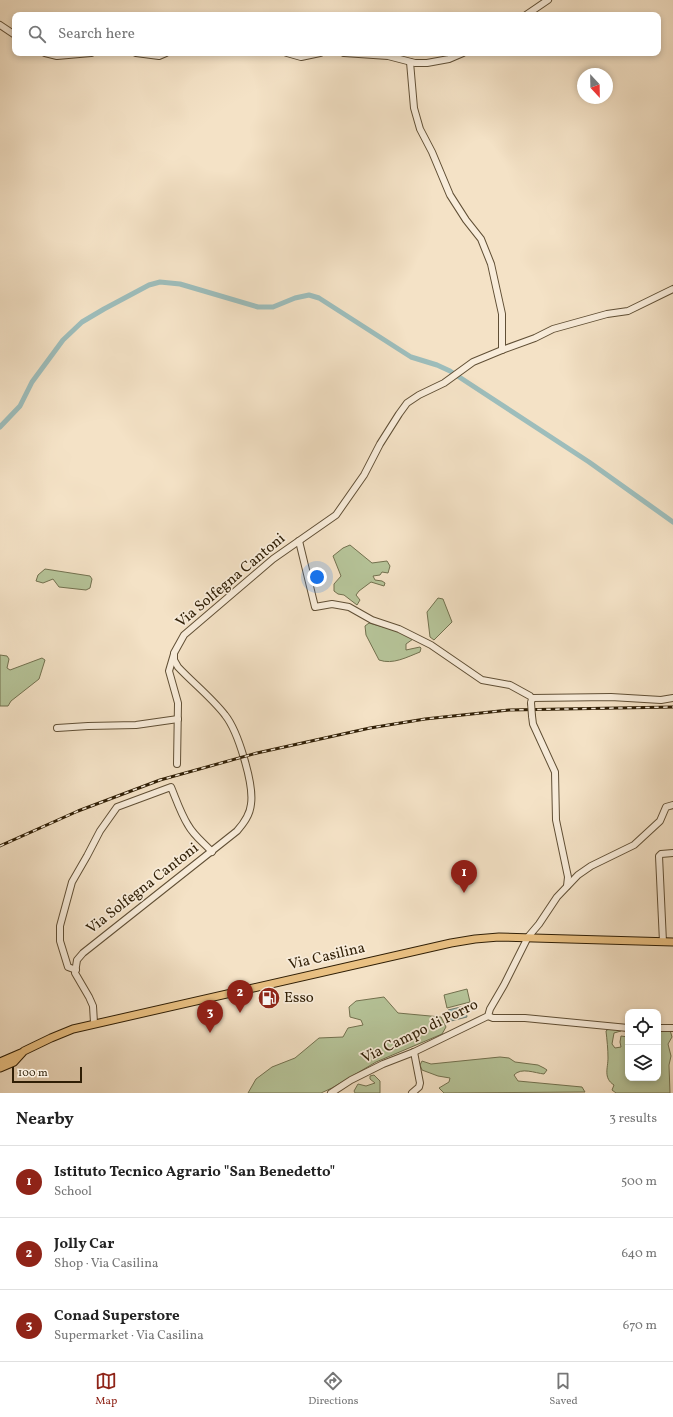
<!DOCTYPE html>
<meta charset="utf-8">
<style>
:root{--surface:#fff;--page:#f2f2f2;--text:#222;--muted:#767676;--line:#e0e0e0;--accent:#8f2418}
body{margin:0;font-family:Vollkorn,serif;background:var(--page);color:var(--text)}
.controls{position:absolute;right:12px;bottom:12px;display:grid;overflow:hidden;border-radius:8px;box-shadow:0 2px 6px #0003}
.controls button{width:36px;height:36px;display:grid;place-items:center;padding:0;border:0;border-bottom:1px solid var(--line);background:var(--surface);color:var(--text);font:20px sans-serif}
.compass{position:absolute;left:577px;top:68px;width:36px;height:36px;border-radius:50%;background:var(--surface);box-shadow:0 2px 6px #0003;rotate:158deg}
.scale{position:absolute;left:12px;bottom:10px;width:70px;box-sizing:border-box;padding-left:4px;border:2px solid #2f1e05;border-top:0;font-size:11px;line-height:14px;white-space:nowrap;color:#2f1e05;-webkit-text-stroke:3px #f8ecda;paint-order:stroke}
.you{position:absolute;left:317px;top:577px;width:14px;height:14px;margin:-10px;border:3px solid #fff;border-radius:50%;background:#1a73e8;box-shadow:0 0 0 6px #1a73e833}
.badge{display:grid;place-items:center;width:26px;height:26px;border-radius:50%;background:var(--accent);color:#fff;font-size:13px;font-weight:700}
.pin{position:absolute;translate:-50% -33px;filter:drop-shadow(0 1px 2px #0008)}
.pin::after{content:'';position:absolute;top:21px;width:14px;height:12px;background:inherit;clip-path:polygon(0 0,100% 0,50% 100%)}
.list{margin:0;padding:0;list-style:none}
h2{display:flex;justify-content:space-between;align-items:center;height:52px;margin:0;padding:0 16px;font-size:17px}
h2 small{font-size:13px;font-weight:400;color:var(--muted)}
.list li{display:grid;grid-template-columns:26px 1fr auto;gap:12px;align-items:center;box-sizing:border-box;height:72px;padding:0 16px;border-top:1px solid var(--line)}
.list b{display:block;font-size:15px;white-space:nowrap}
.list p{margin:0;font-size:13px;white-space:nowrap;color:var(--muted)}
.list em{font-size:13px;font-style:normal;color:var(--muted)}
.icon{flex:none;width:22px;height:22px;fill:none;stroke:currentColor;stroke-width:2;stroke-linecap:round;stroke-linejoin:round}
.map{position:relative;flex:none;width:673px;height:1093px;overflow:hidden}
.search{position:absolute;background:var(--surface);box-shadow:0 2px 6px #0003;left:12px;right:12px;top:12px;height:44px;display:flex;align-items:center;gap:10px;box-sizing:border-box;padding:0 14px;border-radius:8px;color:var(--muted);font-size:15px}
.sheet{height:268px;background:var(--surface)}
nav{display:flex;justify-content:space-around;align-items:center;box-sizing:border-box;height:56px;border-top:1px solid var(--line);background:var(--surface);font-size:11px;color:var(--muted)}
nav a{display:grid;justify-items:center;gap:2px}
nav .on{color:var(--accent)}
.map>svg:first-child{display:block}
.green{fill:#b6c499;stroke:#72714f}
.water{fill:#9dbdbb;stroke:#717d72}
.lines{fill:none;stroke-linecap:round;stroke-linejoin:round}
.canal{stroke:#9dbdbb;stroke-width:5}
.minor-casing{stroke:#604f35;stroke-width:8}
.major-casing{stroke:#2f1e05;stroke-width:9}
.minor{stroke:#f8ecda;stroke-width:6}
.major{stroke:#eac183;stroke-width:7}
.rail-casing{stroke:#2f1e05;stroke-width:3}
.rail{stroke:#f8ecda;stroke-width:1.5;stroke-dasharray:4.5;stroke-linecap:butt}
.minor-bridge-casing{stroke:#604f35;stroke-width:8;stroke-linecap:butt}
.minor-bridge{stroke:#f8ecda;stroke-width:6}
.labels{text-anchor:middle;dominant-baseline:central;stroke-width:3.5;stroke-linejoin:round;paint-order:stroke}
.street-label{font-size:15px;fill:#2f1e05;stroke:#f8ecda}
.poi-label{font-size:15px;fill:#2f1e05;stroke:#f8ecda;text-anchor:start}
</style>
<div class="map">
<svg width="673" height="1093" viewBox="0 0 673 1093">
<rect width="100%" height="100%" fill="#f4e2c6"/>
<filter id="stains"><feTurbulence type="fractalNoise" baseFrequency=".005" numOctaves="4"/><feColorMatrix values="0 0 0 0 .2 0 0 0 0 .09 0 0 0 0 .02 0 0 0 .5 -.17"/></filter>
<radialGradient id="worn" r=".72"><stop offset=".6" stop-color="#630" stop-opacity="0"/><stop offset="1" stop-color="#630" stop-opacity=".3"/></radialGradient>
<g class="green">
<polygon points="350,545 372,563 387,561 390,566 388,573 382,572 380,575 373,576 375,580 382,581 385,583 384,586 371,582 359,591 356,595 360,600 357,605 344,595 338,594 334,591 334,584 341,576 333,556 343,548"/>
<polygon points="45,569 90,576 92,579 90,588 86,590 59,587 53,579 43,583 36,581 38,575"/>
<polygon points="438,598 443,599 452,622 434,640 430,637 427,612"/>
<path d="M 369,623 L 405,633 L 413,639 L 406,644 L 406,650 L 420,647 L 421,648 L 420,652 C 407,657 393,665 379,660 L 366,635 L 365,626 Z"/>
<polygon points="0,655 7,656 9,659 7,668 10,670 42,658 45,660 39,679 11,701 8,706 0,706"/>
<polygon points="467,989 470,1002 447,1008 444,995"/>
<polygon points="384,997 398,1013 441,1017 446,1027 442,1034 376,1062 332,1088 321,1093 248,1093 256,1079 272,1067 295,1058 319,1038 343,1037 348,1028 363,1025 361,1020 350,1017 349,1007 356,1001"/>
<path d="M 612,1026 L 620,1028 L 621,1031 L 614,1033 L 612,1044 L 615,1048 L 621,1047 L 620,1042 L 621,1036 L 628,1037 L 628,1078 L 658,1078 L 658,1029 L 670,1030 L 672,1037 L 668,1044 L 671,1056 L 669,1065 L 670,1093 L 616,1093 L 612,1090 L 614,1085 C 603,1078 608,1068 608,1058 C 608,1049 607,1040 606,1031 Z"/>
<path d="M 500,1057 L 509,1058 L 515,1062 L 538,1065 L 544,1068 L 547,1070 L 544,1074 C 535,1073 521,1067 514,1075 L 518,1081 L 582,1087 L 585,1092 L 444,1093 L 439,1088 L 449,1082 L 450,1078 L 438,1076 L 422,1070 L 420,1065 L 422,1061 L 431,1064 Z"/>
<polygon points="374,1075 380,1081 380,1093 355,1093 354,1091 358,1084 366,1086 375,1083 370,1079 370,1076"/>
</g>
<polygon class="water" points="465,1006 467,1017 451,1021 448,1010"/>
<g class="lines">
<polyline class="canal" points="0,427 20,406 32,382 63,340 82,322 104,309 149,285 160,282 180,284 258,307 273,307 295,298 309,295 319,298 400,350 411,357 437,365 450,371 589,462 673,522"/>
<g class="minor-casing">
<g id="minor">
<polyline points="526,15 548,0"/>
<polyline points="0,25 15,35"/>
<polyline points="45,53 57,56 91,53"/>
<polyline points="136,53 159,56 166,53"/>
<polyline points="287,53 301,57 320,53"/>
<polyline points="344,53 388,56 415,63 427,63 449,59 463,53"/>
<polyline points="410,62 414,108 420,129 432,152 450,195 466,220 481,239 491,264 502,314 502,350"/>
<polyline points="299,541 315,607 332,604 349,607 372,620 399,629 431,645 482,680 510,685 530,696 532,698 531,703"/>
<polyline points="174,654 169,671 178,703 177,764"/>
<polyline points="532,698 611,697 661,700 673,698"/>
<polyline points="532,716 533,724 555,772 556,820 568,877 567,886"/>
<polyline points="57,728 88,726 136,725 178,719"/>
<polyline points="663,942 659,856 661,854 673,853"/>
<path d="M 76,970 L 68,967 L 60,941 L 60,926 L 72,882 L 87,856 L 100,831 L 117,807 L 171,787 C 176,799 181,814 188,825 C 194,836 204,843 212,852"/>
<polyline points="488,1016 493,1018 525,1018 628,1028"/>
<path d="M 94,1023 L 93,1006 L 89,997 L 75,973 L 77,960 L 83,953 L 237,831 C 244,823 250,815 251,804 C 254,784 238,731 225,715 C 212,698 193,683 178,667 L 174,660 L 174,653 L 184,635 L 273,559 L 336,515 L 364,475 L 380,444 L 399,414 L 407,403 L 419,395 L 444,383 L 473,362 L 502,350 L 535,338 L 553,329 L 607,314 L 628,311 L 673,289"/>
<polyline points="658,1028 673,1028"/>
<polyline points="331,1093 351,1080 383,1064 414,1052 488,1016 490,1009 504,985 528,937 539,924 557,897 578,875 591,866 634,845 660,821 666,807 673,805"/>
<polyline points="412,1093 419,1087 420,1083 414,1052"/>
</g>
</g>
<g class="major-casing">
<g id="major">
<polyline points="0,1062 21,1053"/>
<polyline points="0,1068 14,1062 24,1051 51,1038 73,1029 451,943 475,939 499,937 673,942"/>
</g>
</g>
<use href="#minor" class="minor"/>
<use href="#major" class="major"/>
<g class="rail-casing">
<polyline id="rail" points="0,846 78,811 160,780 257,753 370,728 425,719 509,710 673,707"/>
</g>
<use href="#rail" class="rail"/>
<g class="minor-bridge-casing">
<polyline id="minor-bridge" points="531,703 532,716"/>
</g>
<use href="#minor-bridge" class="minor-bridge"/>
</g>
<defs>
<g id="fuel-disc" transform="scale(1.15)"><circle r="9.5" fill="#8f2418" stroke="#f8ecda"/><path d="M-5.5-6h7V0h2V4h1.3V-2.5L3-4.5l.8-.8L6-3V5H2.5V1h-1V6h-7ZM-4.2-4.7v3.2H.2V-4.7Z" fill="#fff"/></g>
</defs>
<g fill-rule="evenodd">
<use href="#fuel-disc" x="269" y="998"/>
</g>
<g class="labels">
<g class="street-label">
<text transform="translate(231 581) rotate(-40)">Via Solfegna Cantoni</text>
<text transform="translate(143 889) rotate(-38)">Via Solfegna Cantoni</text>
<text transform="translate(327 957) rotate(-13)">Via Casilina</text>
<text transform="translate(420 1032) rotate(-26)">Via Campo di Porro</text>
</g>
<g class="poi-label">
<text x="284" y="998">Esso</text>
</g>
</g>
<rect width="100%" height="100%" filter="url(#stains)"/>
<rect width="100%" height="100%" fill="url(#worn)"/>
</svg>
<div class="controls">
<button><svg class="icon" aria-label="locate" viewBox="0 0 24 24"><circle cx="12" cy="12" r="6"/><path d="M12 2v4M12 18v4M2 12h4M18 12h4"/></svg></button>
<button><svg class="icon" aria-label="layers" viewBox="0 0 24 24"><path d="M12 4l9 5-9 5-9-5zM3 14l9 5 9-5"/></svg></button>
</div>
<svg class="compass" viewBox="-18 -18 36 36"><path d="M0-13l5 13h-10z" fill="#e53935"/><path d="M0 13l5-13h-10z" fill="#767676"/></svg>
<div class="scale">100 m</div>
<div class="you"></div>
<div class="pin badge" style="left:464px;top:893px">1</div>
<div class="pin badge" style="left:240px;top:1013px">2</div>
<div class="pin badge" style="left:210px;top:1033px">3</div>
<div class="search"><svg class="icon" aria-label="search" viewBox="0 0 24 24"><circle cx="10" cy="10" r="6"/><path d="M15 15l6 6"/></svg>Search here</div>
</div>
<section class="sheet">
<h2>Nearby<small>3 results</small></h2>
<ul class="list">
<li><span class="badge">1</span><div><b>Istituto Tecnico Agrario &quot;San Benedetto&quot;</b><p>School</p></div><em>500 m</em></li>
<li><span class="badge">2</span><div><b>Jolly Car</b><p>Shop · Via Casilina</p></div><em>640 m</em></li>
<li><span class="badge">3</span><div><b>Conad Superstore</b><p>Supermarket · Via Casilina</p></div><em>670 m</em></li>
</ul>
</section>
<nav>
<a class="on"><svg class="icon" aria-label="map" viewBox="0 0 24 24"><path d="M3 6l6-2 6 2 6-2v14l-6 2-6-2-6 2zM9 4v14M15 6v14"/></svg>Map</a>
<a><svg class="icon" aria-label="directions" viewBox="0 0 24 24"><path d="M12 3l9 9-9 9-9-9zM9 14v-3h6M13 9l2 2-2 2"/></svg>Directions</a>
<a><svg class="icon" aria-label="saved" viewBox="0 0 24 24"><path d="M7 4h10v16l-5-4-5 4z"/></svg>Saved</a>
</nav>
